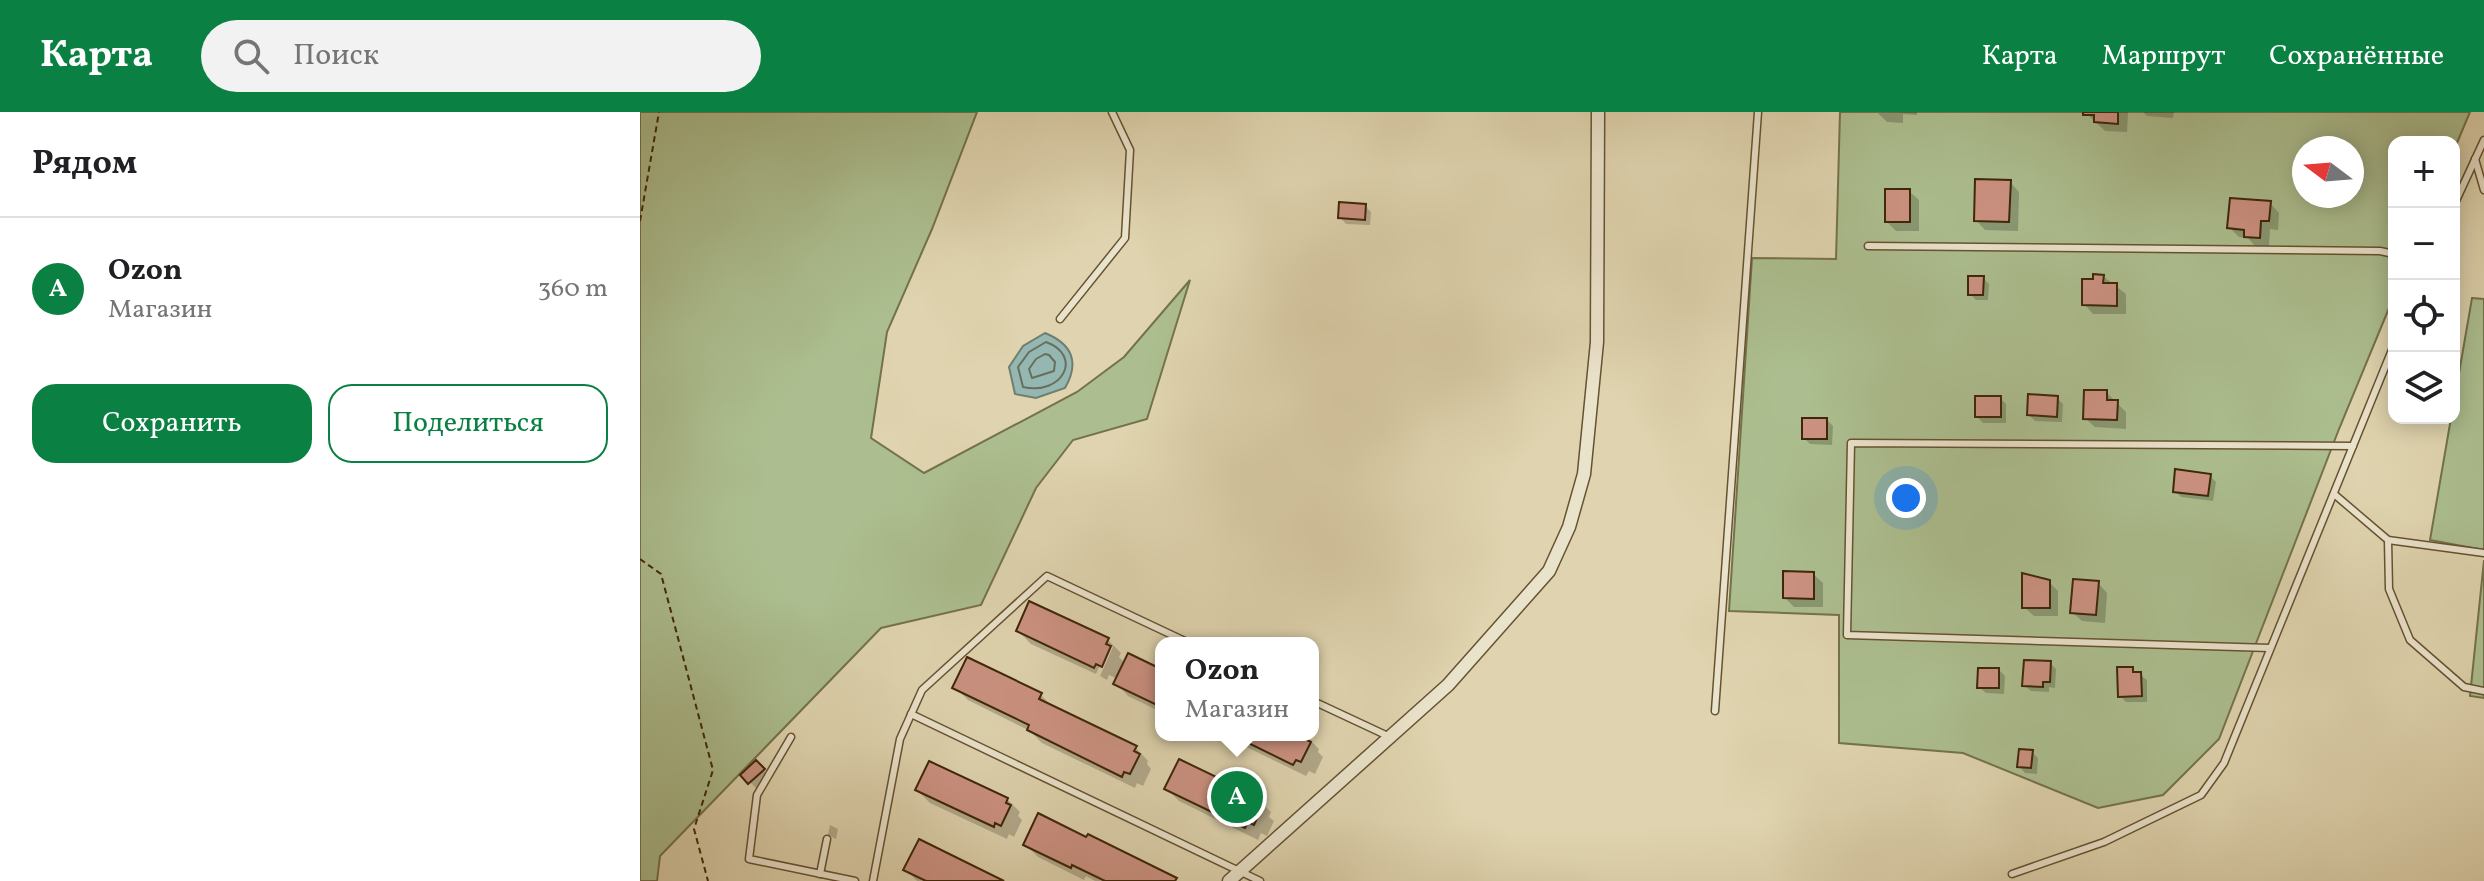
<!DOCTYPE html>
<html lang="ru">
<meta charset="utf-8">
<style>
:root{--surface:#fff;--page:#f2f2f2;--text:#202124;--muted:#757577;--line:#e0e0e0;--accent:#0b8043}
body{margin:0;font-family:Vollkorn,serif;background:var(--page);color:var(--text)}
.controls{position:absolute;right:24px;top:24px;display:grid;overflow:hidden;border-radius:16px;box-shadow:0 4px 20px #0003}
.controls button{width:72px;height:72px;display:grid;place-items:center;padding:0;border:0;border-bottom:2px solid var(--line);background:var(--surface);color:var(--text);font:40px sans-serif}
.compass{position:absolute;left:1652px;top:24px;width:72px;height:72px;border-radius:50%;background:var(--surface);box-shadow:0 4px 20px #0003;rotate:286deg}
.you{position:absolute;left:1266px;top:386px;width:28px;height:28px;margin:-20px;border:6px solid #fff;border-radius:50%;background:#1a73e8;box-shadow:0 0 0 12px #1a73e833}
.badge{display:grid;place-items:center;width:52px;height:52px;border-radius:50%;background:var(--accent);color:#fff;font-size:26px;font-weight:700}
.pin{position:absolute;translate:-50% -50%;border:4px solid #fff;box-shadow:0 2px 8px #0006}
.popup{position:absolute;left:515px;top:525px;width:164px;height:104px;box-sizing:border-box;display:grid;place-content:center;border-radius:16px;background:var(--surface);filter:drop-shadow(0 2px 6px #0005);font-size:26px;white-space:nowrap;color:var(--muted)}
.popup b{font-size:30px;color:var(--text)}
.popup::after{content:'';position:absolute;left:50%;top:100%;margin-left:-16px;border:16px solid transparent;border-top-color:var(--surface)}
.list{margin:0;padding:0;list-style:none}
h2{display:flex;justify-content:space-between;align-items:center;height:104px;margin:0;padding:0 32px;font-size:34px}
h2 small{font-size:26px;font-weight:400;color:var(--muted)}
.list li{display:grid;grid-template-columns:52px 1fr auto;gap:24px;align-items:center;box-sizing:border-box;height:144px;padding:0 32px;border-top:2px solid var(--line)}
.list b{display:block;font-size:30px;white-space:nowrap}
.list p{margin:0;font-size:26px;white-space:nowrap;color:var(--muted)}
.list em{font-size:26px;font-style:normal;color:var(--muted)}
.actions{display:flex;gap:16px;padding:24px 32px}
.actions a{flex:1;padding:18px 0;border:2px solid var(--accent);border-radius:24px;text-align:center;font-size:28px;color:var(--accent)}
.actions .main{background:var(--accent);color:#fff}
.icon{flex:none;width:44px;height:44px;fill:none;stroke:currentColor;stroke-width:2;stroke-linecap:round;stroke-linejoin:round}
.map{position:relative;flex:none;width:1844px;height:769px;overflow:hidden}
header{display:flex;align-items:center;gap:48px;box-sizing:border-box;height:112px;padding:0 40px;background:var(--accent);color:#fff}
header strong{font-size:38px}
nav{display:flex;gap:44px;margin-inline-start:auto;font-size:28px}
.search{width:560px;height:72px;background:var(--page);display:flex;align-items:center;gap:20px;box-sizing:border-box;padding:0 28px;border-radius:44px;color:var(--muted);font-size:30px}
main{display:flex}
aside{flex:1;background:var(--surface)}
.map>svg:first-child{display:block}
.green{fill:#acbe8f;stroke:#74724c;stroke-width:2;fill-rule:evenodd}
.water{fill:#94b7b1;stroke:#717d6e;stroke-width:2}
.shadow{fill:#0003}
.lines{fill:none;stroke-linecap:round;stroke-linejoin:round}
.shore{stroke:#686e5d;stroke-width:2}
.building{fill:#cc9282;stroke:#3d2609;stroke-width:2}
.lane-casing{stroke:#665232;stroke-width:9}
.street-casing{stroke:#665232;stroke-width:15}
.path{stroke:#3d2609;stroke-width:2;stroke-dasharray:6 4;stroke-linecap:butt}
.lane{stroke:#eae3cb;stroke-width:6}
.street{stroke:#eae3cb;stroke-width:12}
</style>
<header>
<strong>Карта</strong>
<div class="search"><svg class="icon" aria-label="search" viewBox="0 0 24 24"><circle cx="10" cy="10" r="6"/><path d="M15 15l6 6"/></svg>Поиск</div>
<nav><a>Карта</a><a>Маршрут</a><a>Сохранённые</a></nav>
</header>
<main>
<aside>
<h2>Рядом<small></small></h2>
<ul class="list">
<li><span class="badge">A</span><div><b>Ozon</b><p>Магазин</p></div><em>360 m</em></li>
</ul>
<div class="actions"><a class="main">Сохранить</a><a>Поделиться</a></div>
</aside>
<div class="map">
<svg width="1844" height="769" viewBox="0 0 1844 769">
<rect width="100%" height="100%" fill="#dfd4af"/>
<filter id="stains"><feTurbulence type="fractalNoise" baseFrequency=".0025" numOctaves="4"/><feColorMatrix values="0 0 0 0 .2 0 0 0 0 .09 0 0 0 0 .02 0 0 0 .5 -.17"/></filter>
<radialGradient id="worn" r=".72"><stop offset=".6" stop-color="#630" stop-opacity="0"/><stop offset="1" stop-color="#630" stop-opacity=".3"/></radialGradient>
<g class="green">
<polygon points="0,0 337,0 292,117 247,220 231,326 284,361 437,280 484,245 550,168 507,307 433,328 396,376 341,493 241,516 20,744 17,769 0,769"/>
<path d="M 1200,0 L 1830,0 L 1814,38 L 1814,30 L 1754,30 L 1754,184 L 1699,317 L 1579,627 L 1523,683 L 1458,696 L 1323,641 L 1199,631 L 1199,503 L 1089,499 L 1112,146 L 1196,147 ZM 1664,36 L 1712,36 L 1712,84 L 1664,84 Z"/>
<polygon points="1832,186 1844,187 1844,438 1790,428 1811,306 1814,306 1814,290"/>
<polygon points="1844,448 1844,586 1830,584"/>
</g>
<path class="water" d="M 405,221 C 432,232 440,250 425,276 L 396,286 L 375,282 L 369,255 L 383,234 Z"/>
<g class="shadow">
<polygon points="1277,0 1277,3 1263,2 1263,11 1247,10 1238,1"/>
<polygon points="1445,0 1488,0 1487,20 1465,19"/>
<polygon points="1503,0 1534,0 1533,6 1507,4"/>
<polygon points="1370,70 1379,80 1378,119 1345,118 1336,108"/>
<polygon points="1269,79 1279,88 1279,119 1256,119 1247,110"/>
<polygon points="1630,91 1639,101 1638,118 1630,117 1629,135 1615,134 1608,126 1599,125 1589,115"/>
<polygon points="725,94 731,100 730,113 706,112 700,105"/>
<polygon points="1463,164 1486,182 1486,202 1453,202 1444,192 1455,169"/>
<polygon points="1343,166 1349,172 1348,188 1336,188 1330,182"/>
<polygon points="1466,280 1486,300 1486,317 1455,315 1445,306"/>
<polygon points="1360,286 1366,292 1366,311 1343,311 1337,305"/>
<polygon points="1417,286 1423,292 1422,310 1395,309 1389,303"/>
<polygon points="1187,308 1193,314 1192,333 1170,332 1164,326"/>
<polygon points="1570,364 1576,370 1573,389 1541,385 1535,379"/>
<polygon points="1173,462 1183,471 1183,495 1154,495 1145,486"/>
<polygon points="1409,470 1418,479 1418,504 1394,504 1384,495"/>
<polygon points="1458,471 1467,481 1465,511 1442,509 1432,500"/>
<polygon points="378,519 468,528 481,541 479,545 485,551 521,559 521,600 488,584 476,571 478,567 469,563 467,568 460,564 473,535 470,532 456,562 391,532"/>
<polygon points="1410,551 1416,557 1415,576 1409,575 1409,580 1391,579 1384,573"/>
<polygon points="1492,557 1507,568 1507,590 1486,590 1480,584"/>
<polygon points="1359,558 1365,564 1364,582 1346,581 1339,575"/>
<polygon points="315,575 401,583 414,596 496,636 508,649 507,652 511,657 503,674 497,671 495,676 402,631 390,619 328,588"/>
<polygon points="582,623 665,623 679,637 678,640 683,645 675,662 669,659 666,664"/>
<polygon points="1392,640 1398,646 1397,662 1385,661 1379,654"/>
<polygon points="116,650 129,664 116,676 103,663"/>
<polygon points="526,676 618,688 631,700 629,705 634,709 627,724 621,721 618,728 539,689"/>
<polygon points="277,678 367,687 380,700 378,704 382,708 374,725 369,722 367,727 290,691"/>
<polygon points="190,713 198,717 196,727 188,723"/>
<polygon points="385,732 536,768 537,769 455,769 446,764 444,768 398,745"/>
<polygon points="265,757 359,769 277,769"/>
</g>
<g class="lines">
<g class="shore">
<path d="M 406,230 C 444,244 422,284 383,275 L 378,255 L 389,240 Z"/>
<polygon points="405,242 409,243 415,250 414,259 392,266 389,257 396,247"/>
</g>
</g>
<g class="building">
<polygon points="1443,0 1478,0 1478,12 1454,10 1454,3 1443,3"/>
<polygon points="1335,67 1371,68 1369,110 1334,109"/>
<rect x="1245" y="77" width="25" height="33"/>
<polygon points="1590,86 1631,89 1629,109 1621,109 1620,126 1604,125 1604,118 1587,116"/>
<polygon points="699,90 726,92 725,108 698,106"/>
<polygon points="1453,162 1464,163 1463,171 1477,171 1477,194 1442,193 1442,167 1453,167"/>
<polygon points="1328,164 1344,164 1343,183 1328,183"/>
<polygon points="1444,278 1467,278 1467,288 1478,288 1477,308 1443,307"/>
<polygon points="1388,282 1418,284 1417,305 1387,303"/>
<rect x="1335" y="284" width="26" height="21"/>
<rect x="1162" y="306" width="25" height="21"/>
<polygon points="1535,357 1571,362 1568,384 1533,380"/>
<polygon points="1143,459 1174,460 1174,487 1143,486"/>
<polygon points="1382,461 1410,468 1410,496 1382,496"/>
<polygon points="1433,467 1459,469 1456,503 1430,501"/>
<polygon points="389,489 469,526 466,532 471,534 462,555 456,552 454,556 376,519"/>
<polygon points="488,541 521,557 521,595 473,572"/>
<polygon points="327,545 402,581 399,587 497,634 494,639 500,642 490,662 484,660 482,665 387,618 389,613 312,576"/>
<polygon points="1384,548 1411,549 1410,570 1403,570 1403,575 1382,574"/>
<polygon points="1477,555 1493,555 1493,560 1501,560 1502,584 1478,585"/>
<polygon points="1338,556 1359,556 1359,576 1337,576"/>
<polygon points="592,623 667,623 665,627 671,630 661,650 656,648 653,653"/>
<polygon points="1379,637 1393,638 1391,656 1377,655"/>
<polygon points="539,647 620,686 617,692 622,695 614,713 608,710 605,716 524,677"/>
<polygon points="116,648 125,657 108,672 100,663"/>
<polygon points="289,649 368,686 366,691 371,693 361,714 355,711 354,715 275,678"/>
<polygon points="398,701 446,725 448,722 537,766 535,769 465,769 432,753 431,756 383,733"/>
<polygon points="279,727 364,769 286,769 263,758"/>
</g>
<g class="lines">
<g class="lane-casing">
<g id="lane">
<polyline points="1835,47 1844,78"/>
<polyline points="1814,93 1844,28"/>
<polyline points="1228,134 1740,139 1754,142"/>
<polyline points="420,207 485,126 490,38 472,0"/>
<polyline points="1694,382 1748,428 1844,441"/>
<polyline points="1748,428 1749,477 1770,528 1824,575 1844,579"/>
<polyline points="1630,536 1207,523 1211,331 1713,334"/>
<polyline points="673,589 750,625"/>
<polyline points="1075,599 1118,0"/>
<polyline points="271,602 620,769"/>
<polyline points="151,625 117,683 109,747 215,769"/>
<polyline points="180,762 187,727"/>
<polyline points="1372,762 1464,730 1561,683 1584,651 1754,233"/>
<polyline points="233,769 260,627 282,578 407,464 549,531"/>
</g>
</g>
<g class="street-casing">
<polyline id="street" points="589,769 808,573 909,459 929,415 944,362 957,230 958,0"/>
</g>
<g class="path">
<polyline points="0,109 19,0"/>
<polyline points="0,447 21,462 73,658 54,717 68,769"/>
</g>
<use href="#lane" class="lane"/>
<use href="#street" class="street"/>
</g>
<rect width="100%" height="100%" filter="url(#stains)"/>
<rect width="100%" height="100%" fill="url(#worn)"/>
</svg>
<div class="controls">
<button>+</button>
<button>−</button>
<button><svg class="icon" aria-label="locate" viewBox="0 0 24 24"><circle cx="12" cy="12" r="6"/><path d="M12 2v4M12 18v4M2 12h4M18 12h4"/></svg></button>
<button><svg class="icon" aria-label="layers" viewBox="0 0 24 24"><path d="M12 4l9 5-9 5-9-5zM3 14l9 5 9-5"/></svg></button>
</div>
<svg class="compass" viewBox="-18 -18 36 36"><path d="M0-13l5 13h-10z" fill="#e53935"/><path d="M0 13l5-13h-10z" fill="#757577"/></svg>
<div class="you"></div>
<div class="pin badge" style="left:597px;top:685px">A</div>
<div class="popup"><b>Ozon</b>Магазин</div>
</div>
</main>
